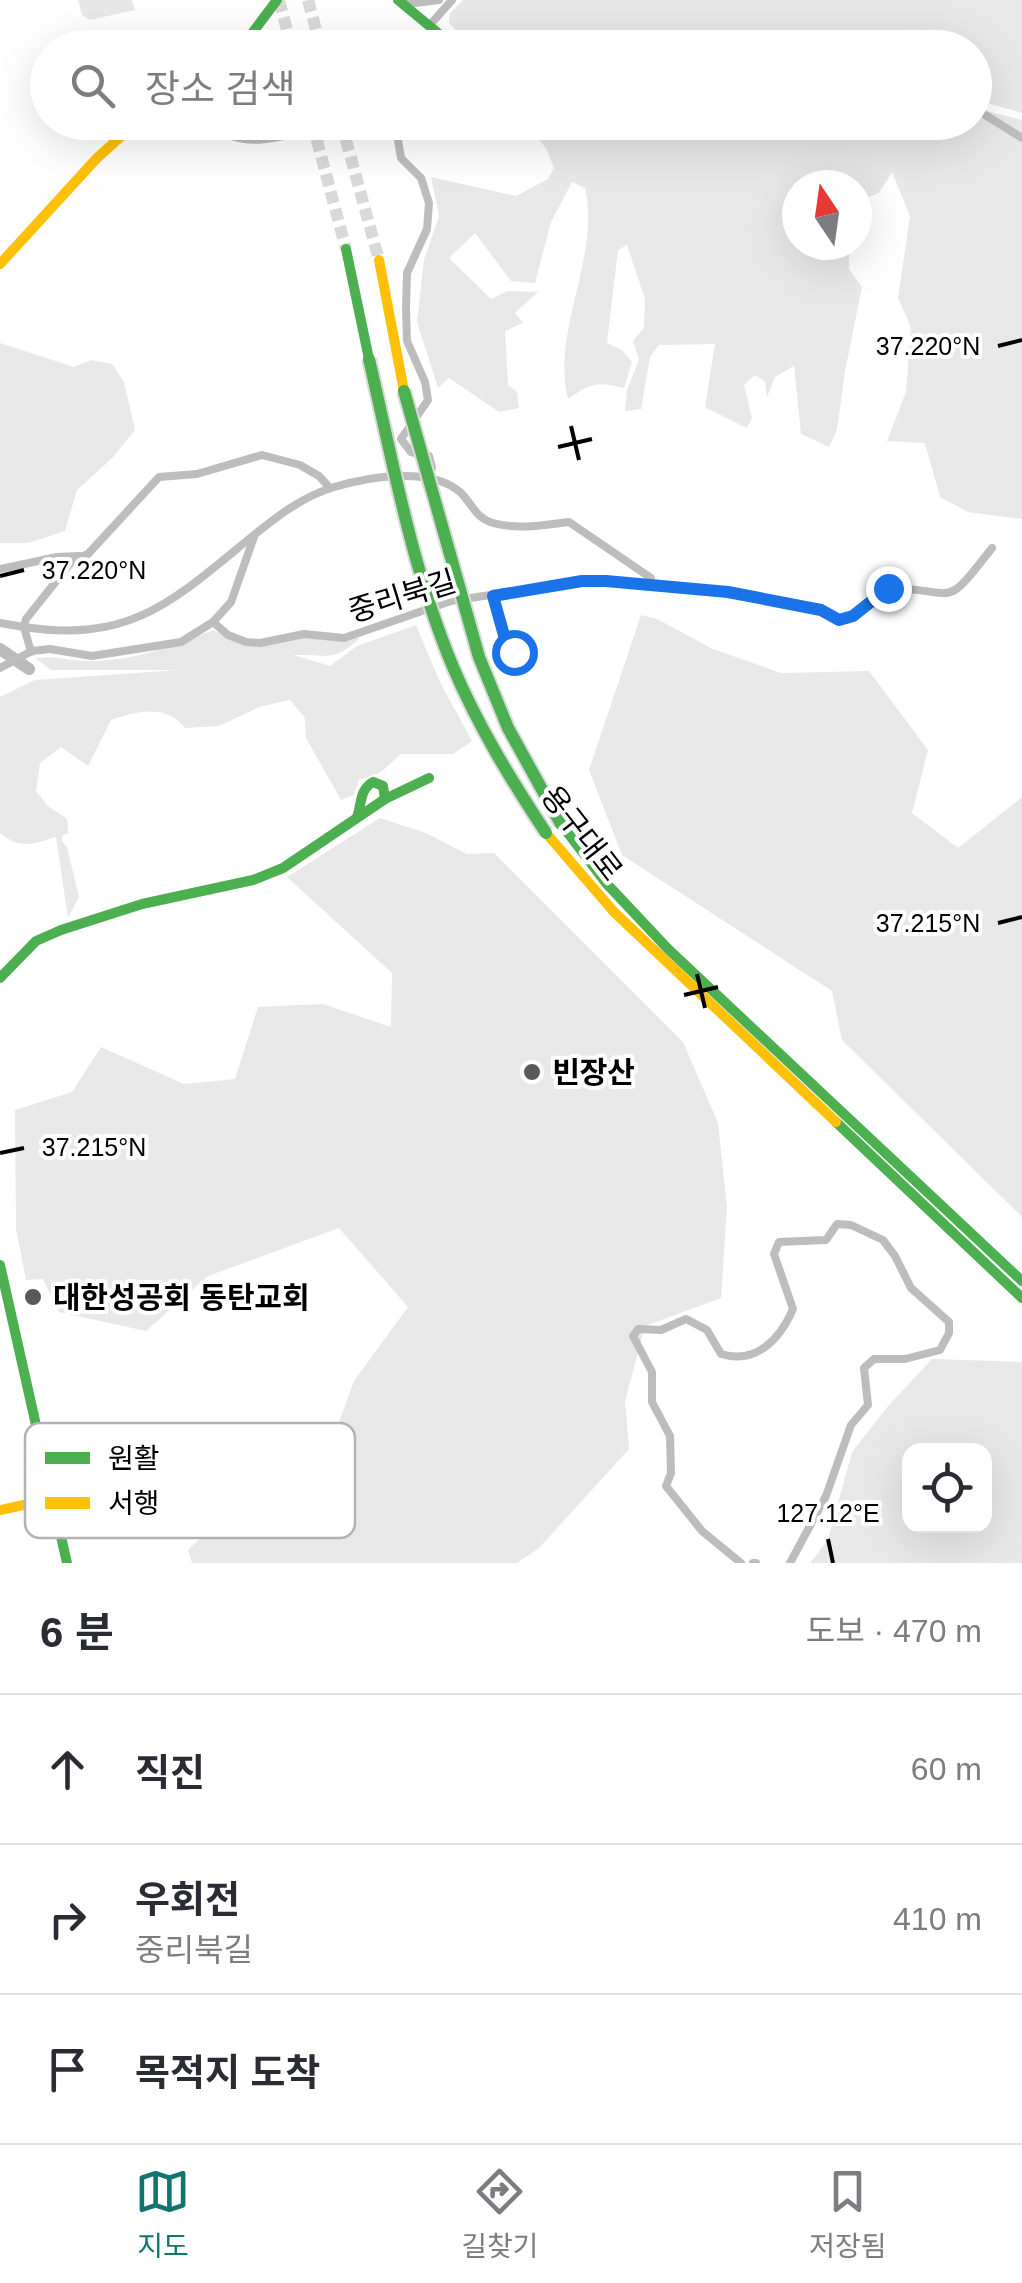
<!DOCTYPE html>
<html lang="ko">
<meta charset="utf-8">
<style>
:root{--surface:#fff;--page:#f7f7f7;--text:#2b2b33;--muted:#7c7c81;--line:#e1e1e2;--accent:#0f766e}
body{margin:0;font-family:Helvetica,"Noto Sans KR",sans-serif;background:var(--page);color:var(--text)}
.controls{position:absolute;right:30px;bottom:30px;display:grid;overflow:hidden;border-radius:20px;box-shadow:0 10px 40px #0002}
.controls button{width:90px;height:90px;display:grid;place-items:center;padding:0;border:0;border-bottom:2px solid var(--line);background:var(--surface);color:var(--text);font:50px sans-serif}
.compass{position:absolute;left:782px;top:170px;width:90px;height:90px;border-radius:50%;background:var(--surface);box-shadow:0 10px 40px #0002;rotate:347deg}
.stop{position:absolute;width:30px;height:30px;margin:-22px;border:8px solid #1a73e8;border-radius:50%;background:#fff}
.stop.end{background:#1a73e8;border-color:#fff;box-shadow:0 2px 10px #0008}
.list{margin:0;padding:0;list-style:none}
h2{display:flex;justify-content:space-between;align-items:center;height:130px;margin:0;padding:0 40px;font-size:42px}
h2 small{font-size:32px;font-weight:400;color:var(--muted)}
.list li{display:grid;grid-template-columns:65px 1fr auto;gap:30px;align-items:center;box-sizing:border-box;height:150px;padding:0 40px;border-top:2px solid var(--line)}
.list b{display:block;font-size:38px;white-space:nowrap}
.list p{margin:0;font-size:32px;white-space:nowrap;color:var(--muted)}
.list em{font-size:32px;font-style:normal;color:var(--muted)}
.icon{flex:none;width:55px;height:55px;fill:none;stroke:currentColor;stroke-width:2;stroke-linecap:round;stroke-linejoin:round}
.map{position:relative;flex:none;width:1022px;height:1563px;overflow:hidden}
.search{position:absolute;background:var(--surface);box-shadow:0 10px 40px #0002;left:30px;right:30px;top:30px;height:110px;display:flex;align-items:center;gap:25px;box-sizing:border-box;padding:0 35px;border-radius:55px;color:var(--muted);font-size:38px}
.sheet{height:580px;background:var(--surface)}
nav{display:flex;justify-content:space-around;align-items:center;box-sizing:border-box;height:140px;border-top:2px solid var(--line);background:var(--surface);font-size:28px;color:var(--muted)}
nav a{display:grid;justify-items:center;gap:5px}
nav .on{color:var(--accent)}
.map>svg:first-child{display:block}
.green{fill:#e8e8e8;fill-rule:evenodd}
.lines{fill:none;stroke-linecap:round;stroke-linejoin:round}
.river{stroke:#bababa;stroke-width:12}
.highway-tunnel{stroke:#d9d9d9;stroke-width:12;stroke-dasharray:12 6;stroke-linecap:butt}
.street{stroke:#bdbdbd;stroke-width:8}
.fast{stroke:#4caf50;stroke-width:10}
.slow{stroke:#ffc107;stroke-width:10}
.fast-bridge-casing{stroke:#dbdbdb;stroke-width:16;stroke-linecap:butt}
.fast-bridge{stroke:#4caf50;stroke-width:12}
.route{stroke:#1a73e8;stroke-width:12}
.ticks{fill:none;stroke:#000;stroke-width:4}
.poi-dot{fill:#595959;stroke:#fff;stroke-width:4}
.labels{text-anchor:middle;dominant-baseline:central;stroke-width:8;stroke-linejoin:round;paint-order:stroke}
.street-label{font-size:30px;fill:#000;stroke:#fff}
.poi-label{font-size:30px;font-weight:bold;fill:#000;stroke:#fff;text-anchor:start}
.key{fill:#fff;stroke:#b2b2b2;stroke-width:2.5}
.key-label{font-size:28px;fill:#000}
.ticks-label{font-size:25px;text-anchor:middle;fill:#000;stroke:#fff;stroke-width:8;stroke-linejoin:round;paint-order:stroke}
</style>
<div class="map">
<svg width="1022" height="1563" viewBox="0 0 1022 1563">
<rect width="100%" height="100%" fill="#fff"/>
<g class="green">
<polygon points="78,0 132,0 135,10 90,20 82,15"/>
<polygon points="463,0 1022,0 1022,113 983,102 975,96 974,48 472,47 449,23 450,13"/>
<path d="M 975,108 L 1022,120 L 1022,519 L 968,512 L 940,497 L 925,443 L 887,441 L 906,392 L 911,327 L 898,298 L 910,216 L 892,172 L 879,193 L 863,199 L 857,214 L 857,185 L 797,185 L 797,245 L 849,245 L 849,269 L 862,287 L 845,371 L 837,430 L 829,447 L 801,434 L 794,366 L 775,377 L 767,397 L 765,381 L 755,375 L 744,385 L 752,418 L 747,428 L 705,407 L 715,344 L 659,345 L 650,357 L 641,409 L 625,411 L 627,390 L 639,360 L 633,341 L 644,328 L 645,299 L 627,245 L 618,250 L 607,343 L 622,350 L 632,362 L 624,388 C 596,381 591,383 568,399 C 551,331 601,256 585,188 L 572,182 L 551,222 L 535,283 L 511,281 L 475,233 L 449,258 L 491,299 L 508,291 L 538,292 L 515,313 L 523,323 L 505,331 L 508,385 L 517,392 L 519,408 L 499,412 L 449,378 L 438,388 L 417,322 L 424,260 L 439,216 L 431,177 L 516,196 L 548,179 L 554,168 L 546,148 L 533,133 L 515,136 L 506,124 L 676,122 L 724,132 L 770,122 L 974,122 Z"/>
<polygon points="0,343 74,367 91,360 112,364 124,382 135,430 112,458 77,490 65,531 28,543 0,543"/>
<polygon points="641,615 657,619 713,649 781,673 869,671 928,750 912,813 958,848 1022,797 1022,1217 842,1040 832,991 622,855 589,770"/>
<path d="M 416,625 L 440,682 L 472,741 L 453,754 L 401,754 L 381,772 L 359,780 L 353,795 L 341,800 L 306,738 L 305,718 L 290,700 L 259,707 L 219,726 L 185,728 C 166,704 137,711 111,720 L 88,766 L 61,747 L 40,763 L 36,791 L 48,806 L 67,819 L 68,833 L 63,835 L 62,841 L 67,847 L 79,897 L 68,918 L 56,837 C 33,844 21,850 0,833 L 0,697 L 35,680 L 178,670 L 51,670 L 35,658 C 55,655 71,661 90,661 C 133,661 174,646 213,630 L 249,645 L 298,638 L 360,638 C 333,663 327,654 294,655 L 330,666 L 357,646 Z"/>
<polygon points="380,818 426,833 467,854 494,853 683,1042 718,1123 727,1207 721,1298 645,1326 625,1401 629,1449 539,1548 517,1563 192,1563 188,1550 239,1500 323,1466 354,1381 408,1307 339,1228 208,1276 146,1331 59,1312 43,1279 26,1280 16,1229 15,1110 72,1092 101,1047 184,1084 235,1079 258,1007 323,1004 391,1027 392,973 287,877"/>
<path d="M 932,1359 L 1022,1362 L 1022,1563 L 810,1563 L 828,1540 L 852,1452 L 889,1405 ZM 910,1450 L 984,1450 L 984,1526 L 910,1526 Z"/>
</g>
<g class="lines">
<polyline class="river" points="0,649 29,669"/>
<g class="highway-tunnel">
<polyline points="279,0 292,48"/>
<polyline points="308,0 321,48"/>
<polyline points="312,122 346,249"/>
<polyline points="341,122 379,260"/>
</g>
<g class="street">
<polyline points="408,0 415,3 439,0"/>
<polyline points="429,26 452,0"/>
<polyline points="974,108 1022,138"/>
<path d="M 211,122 C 243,157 297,131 336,122"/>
<polyline points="395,122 401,158 421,178 429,203 427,229 407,273 406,309 407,341 425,382 428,400 401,439 411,452 429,456 432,468 428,474"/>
<polyline points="702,122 723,125 739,122"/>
<polyline points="0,569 57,557 79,556"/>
<polyline points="493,596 505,639 514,651"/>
<path d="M 213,622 L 228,635 L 246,642 L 260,643 L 304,634 L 344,638 L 451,601 L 582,581 L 606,581 L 729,592 L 821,610 L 839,620 L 853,616 L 888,588 C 960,589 941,613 992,548"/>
<polyline points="0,623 24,627 26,619 73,560 88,554 159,477 197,474 262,455 300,465 319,476 330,488"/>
<path d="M 31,652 L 24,627 C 130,643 172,602 249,539 C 275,518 301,497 334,487 C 368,477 430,466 460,492 C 472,503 475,518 493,523 C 518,530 543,525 569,522 L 651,578 L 651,586"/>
<polyline points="0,668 32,651 50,649 92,656 181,642 213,622 231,602 254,537"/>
<path d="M 741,1563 L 702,1531 L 666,1486 L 671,1473 L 670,1436 L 652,1402 L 652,1372 L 633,1336 L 638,1329 L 661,1330 L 686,1319 L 707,1330 L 721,1354 C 756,1365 780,1339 793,1309 L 774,1254 L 779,1242 L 826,1240 L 837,1224 L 851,1225 L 883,1240 L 895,1256 L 911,1288 L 949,1322 L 949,1333 L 940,1350 L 905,1359 L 874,1359 L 864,1368 L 868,1405 L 851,1425 L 826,1496 L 790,1563"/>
<polyline points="753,1563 756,1563"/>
</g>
<g class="fast">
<polyline points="398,0 456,48"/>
<polyline points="241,48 277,0"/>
<polyline points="346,249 369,359"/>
<path d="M 357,817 C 362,804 359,790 373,782 L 383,786 L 385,799"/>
<polyline points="561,824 606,883 668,949 1022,1281"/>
<polyline points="0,978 36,941 61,930 142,904 253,880 283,868 385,799 429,778"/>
<polyline points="836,1122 1022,1298"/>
<polyline points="0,1265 67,1563"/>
</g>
<g class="slow">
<polyline points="379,260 404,391"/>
<polyline points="0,264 97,158 137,122"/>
<polyline points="546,833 614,912 836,1122"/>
<polyline points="0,1510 51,1499"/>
</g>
<g class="fast-bridge-casing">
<g id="fast-bridge">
<path d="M 369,359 C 393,463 412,569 453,667 C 478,726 511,780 546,833"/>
<polyline points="404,391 479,657 508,728 561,824"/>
</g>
</g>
<use href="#fast-bridge" class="fast-bridge"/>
</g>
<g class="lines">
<polyline class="route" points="514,652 505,639 493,596 582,581 606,581 728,592 821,610 839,620 853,616 888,588"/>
</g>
<path class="ticks" d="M 998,346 L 1022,340M 571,426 L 579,460M 558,447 L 592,439M 0,576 L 24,570M 998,923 L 1022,917M 697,974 L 705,1008M 684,995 L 718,987M 0,1153 L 24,1148M 828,1539 L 833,1563"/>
<g class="poi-dot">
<circle cx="532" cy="1072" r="10"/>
<circle cx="33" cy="1297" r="10"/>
</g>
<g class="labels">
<g class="street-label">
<text transform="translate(402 596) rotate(-17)">중리북길</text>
<text transform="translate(582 833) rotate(52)">용구대로</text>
</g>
<g class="poi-label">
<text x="552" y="1072">빈장산</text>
<text x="53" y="1297">대한성공회 동탄교회</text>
</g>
</g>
<rect x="25" y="1423" width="330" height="115" rx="15" class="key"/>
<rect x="45" y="1452" width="45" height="12" fill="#4caf50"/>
<rect x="45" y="1497" width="45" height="12" fill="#ffc107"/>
<g class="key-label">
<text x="108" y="1468">원활</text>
<text x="108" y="1513">서행</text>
</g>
<g class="ticks-label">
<text x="928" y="355">37.220°N</text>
<text x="94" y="579">37.220°N</text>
<text x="928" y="932">37.215°N</text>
<text x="94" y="1156">37.215°N</text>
<text x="828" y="1522">127.12°E</text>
</g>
</svg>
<div class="controls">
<button><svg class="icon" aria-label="locate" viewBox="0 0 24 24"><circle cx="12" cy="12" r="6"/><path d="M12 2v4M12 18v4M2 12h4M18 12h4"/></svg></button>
</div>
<svg class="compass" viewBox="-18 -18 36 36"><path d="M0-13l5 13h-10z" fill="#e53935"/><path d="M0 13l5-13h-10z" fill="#7c7c81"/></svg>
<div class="stop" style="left:514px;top:652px"></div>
<div class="stop end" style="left:888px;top:588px"></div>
<div class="search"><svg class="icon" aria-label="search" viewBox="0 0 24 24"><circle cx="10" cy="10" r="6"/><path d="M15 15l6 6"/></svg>장소 검색</div>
</div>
<section class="sheet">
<h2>6 분<small>도보 · 470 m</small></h2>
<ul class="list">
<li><svg class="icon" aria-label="ahead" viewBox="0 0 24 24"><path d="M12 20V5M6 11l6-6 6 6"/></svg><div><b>직진</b></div><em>60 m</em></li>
<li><svg class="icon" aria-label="right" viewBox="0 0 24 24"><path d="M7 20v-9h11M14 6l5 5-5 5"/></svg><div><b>우회전</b><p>중리북길</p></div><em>410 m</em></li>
<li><svg class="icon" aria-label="arrive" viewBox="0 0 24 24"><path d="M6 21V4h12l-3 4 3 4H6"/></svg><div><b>목적지 도착</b></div></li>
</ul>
</section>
<nav>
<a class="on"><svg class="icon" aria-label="map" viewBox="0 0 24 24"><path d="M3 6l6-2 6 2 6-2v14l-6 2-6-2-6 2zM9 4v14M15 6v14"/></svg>지도</a>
<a><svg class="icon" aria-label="directions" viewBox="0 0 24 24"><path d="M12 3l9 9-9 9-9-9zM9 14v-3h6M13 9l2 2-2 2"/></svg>길찾기</a>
<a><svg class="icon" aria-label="saved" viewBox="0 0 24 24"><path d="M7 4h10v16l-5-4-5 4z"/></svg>저장됨</a>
</nav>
